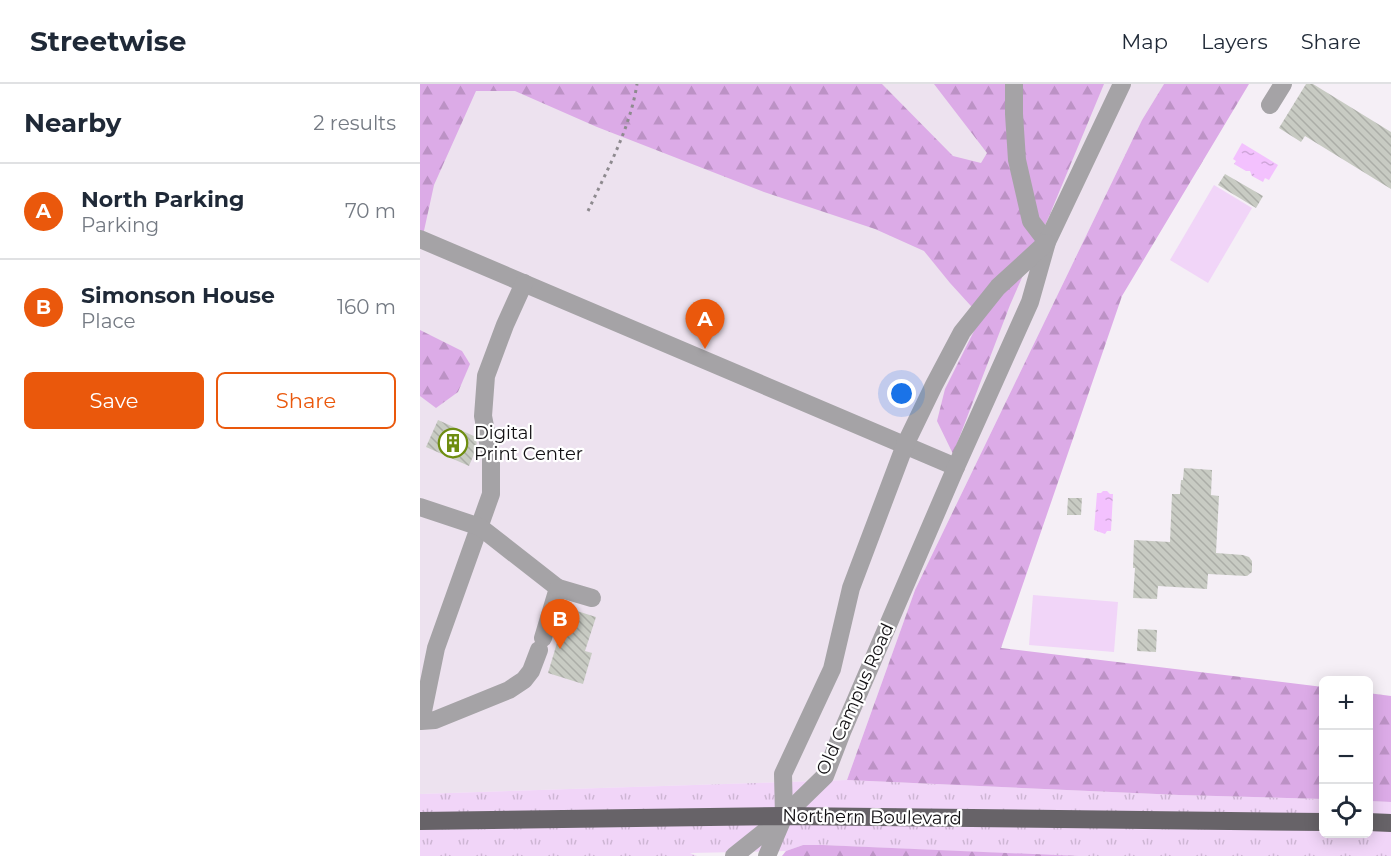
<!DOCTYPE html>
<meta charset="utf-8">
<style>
:root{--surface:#fff;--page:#f2f2f3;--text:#1f2937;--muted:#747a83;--line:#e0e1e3;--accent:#ea580c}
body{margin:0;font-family:Montserrat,sans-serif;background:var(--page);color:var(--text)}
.controls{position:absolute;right:18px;bottom:18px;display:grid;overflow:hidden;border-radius:9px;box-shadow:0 3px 15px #0003}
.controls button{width:54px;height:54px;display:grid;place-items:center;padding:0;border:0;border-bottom:2px solid var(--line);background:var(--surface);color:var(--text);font:30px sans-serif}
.you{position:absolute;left:482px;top:310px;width:21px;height:21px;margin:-15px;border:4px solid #fff;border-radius:50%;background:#1a73e8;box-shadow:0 0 0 9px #1a73e833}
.badge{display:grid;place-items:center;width:39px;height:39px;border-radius:50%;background:var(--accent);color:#fff;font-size:20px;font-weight:700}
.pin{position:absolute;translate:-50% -50px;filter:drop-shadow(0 2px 3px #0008)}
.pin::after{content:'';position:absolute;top:32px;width:21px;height:18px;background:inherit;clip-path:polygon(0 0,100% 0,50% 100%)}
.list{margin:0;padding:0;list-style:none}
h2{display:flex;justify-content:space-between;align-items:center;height:78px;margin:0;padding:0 24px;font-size:26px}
h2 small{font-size:20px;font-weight:400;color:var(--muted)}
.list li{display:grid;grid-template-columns:39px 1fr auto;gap:18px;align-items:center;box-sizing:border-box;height:96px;padding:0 24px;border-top:2px solid var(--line)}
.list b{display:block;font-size:22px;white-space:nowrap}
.list p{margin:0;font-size:20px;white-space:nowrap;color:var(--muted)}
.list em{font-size:20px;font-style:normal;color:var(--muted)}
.actions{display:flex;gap:12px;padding:18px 24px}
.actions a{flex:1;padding:14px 0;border:2px solid var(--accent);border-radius:9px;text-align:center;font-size:21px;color:var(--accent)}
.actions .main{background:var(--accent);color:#fff}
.icon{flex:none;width:33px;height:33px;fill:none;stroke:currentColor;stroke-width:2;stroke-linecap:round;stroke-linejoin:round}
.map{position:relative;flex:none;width:971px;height:772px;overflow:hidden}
header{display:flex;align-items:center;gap:36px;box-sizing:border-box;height:84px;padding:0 30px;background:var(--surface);border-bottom:2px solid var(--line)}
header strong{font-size:28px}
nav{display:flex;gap:33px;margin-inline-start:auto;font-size:21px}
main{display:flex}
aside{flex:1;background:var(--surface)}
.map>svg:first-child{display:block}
.built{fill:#ede2ef}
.grass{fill:url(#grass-tufts)}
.forest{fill:url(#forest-firs)}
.park{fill:#f1d5f8}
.water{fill:url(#water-ripples)}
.building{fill:url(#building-back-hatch)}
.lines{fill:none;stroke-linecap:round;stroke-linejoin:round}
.path{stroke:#8e8a8f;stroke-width:3;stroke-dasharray:3 4.5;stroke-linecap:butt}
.minor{stroke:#a5a3a6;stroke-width:18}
.major{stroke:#676368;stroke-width:18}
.labels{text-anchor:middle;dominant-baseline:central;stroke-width:4.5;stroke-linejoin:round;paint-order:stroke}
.poi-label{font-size:18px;fill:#121013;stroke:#fff;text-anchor:start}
.street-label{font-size:18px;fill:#121013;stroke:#fff}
</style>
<header>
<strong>Streetwise</strong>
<nav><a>Map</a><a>Layers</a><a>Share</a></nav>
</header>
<main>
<aside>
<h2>Nearby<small>2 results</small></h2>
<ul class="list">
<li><span class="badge">A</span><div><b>North Parking</b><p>Parking</p></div><em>70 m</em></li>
<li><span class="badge">B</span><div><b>Simonson House</b><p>Place</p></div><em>160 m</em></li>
</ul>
<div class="actions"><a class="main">Save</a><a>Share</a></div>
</aside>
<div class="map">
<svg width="971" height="772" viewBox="0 0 971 772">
<defs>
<pattern id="grass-tufts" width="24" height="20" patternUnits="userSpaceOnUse" patternTransform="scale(1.5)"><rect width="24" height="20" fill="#f1d5f8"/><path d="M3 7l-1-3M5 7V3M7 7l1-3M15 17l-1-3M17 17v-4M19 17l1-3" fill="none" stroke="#ceb6d4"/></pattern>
<pattern id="forest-firs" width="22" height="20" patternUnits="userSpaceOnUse" patternTransform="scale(1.5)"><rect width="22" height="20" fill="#dcabe7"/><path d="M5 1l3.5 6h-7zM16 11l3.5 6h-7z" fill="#bc92c5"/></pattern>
<pattern id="water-ripples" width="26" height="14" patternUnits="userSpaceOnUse" patternTransform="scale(1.5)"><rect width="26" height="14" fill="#f3c1fe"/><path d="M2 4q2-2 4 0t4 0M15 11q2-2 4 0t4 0" fill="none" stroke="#cfa5d9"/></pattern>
<pattern id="building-back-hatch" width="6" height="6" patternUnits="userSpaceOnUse" patternTransform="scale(1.5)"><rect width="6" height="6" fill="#c8cbc3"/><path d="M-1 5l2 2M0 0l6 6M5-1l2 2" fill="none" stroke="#abada7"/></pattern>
</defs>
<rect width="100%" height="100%" fill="#f5eff6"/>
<polygon class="built" points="0,0 744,0 722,36 495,506 427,696 0,710"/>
<polygon class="grass" points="427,696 759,711 903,715 904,750 948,750 949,717 971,718 971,772 641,772 403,761 383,761 366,767 270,769 277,772 0,772 0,710"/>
<g class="forest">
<polygon points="0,0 462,0 533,72 561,79 567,69 514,0 684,0 630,130 590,221 533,370 517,337 525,305 561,233 530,199 504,167 455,145 344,108 177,43 95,7 56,7 14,101 0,165"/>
<polygon points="744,0 829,0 702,212 581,564 903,603 903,715 759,711 427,696 495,506 722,36"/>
<polygon points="0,246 42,267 50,280 38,308 16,324 0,312"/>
<polygon points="948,609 971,612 971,718 949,717"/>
<polygon points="383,761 403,761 659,772 362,772 366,767"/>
</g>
<g class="park">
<polygon points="794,101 832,124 788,199 750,176"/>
<polygon points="613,511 698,518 694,568 609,561"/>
</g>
<g class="water">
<polygon points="822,59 858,81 849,96 845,94 843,98 832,92 830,87 826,87 814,80 816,77 813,75"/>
<polygon points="683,407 687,407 690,410 693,410 691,447 687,447 685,450 674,446 677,409 681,409"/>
</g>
<g class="building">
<polygon points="886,0 893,0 971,48 971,105 885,52 881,58 859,44"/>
<polygon points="805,90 843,112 836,124 798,101"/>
<polygon points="18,336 56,353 57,363 49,382 6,363"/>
<polygon points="764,384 792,386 791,411 799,412 796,469 823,471 829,473 832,477 832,488 827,492 788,490 787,505 738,502 737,515 713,514 715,484 713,484 714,456 750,458 752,410 760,410 761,396 763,396"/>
<polygon points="648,414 662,414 661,431 647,431"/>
<polygon points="157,527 176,533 165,567 172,569 163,600 128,589 142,542 152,545"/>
<polygon points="718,545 737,546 736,568 717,567"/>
</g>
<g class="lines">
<path class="path" d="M 168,127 C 187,86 210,45 217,0"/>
<g class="minor">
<polyline points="594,0 594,30 597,76 611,137 627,158"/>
<polyline points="850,21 863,0"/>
<polyline points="0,155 536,383"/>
<polyline points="104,199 85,241 66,292 63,332 71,374 71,410 16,564 1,637 15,636 89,606 104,596 111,587 119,566"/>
<polyline points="0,423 60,443 138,504 123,554"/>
<polyline points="138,504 172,514"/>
<polyline points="364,732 405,692 422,648 536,383 610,218 627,158 702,0"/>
<polyline points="364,732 363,690 412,585 431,504 485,361 514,301 542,248 578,203 626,159"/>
<polyline points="314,772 364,732 347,772"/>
</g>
<g class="major">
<polyline points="0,737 364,732 904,738"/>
<polyline points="948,738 971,739"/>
</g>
</g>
<defs>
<g id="building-ring" transform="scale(1.5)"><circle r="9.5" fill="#fff" stroke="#6e8d10" stroke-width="1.5"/><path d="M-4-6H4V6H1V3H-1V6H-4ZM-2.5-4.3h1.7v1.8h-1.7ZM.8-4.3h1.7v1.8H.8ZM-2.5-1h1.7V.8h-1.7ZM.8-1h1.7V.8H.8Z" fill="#6e8d10"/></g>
</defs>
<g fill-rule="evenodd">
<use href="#building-ring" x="33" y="359"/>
</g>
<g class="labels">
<g class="poi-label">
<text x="54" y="349">Digital<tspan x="54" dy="21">Print Center</tspan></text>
</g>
<g class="street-label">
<text transform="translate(435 615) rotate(-66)">Old Campus Road</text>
<text transform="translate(452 733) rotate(1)">Northern Boulevard</text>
</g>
</g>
</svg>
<div class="controls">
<button>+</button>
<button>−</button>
<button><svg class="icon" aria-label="locate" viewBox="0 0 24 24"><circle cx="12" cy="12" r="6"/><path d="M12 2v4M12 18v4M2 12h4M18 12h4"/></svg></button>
</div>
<div class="you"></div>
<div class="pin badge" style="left:285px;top:265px">A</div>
<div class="pin badge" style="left:140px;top:565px">B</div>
</div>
</main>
